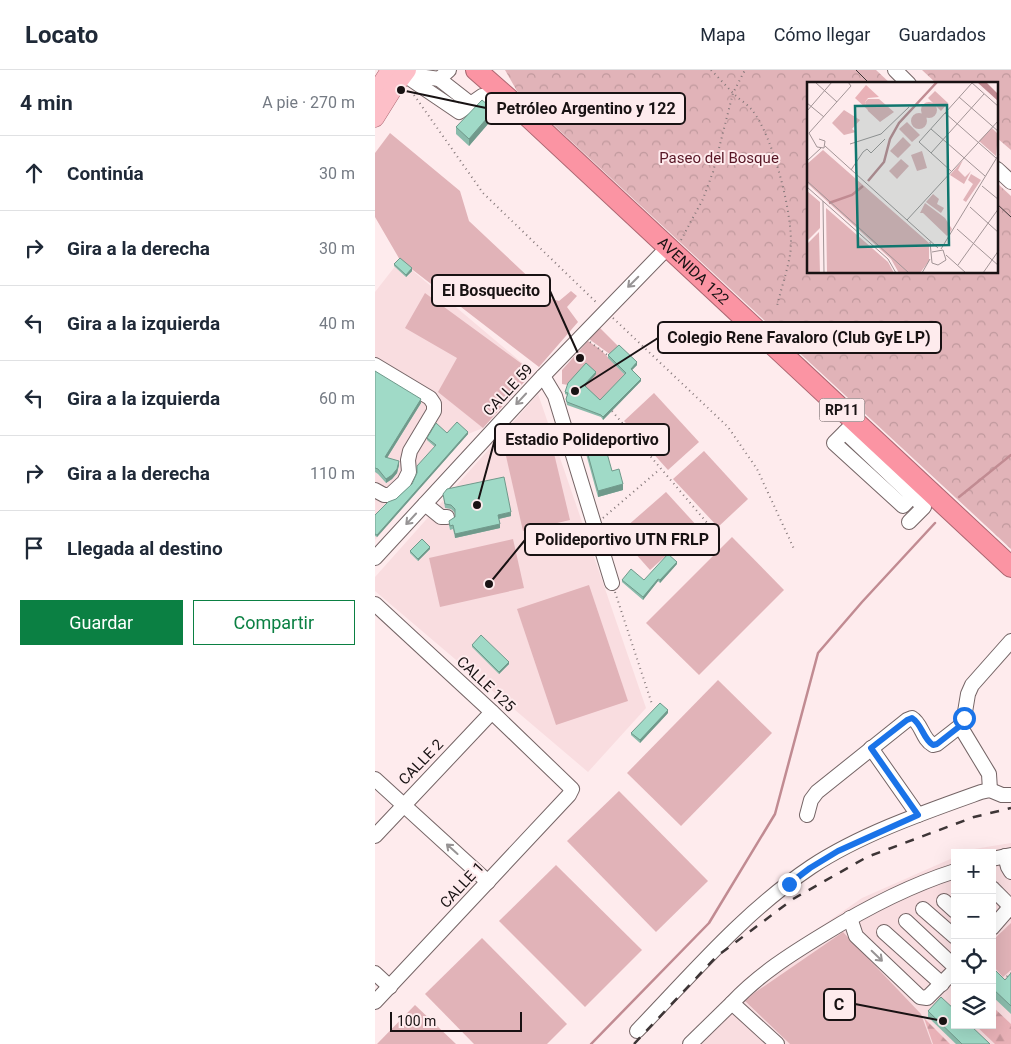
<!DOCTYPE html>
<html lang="es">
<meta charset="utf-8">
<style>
:root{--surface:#fff;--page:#f6f6f7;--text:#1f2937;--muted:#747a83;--line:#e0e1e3;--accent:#0b8043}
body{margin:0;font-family:Roboto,sans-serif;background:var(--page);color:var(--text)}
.controls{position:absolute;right:15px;bottom:15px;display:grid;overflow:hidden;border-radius:0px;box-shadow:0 5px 20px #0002}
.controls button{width:45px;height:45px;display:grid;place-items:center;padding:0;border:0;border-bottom:1px solid var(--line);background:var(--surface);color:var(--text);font:25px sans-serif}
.scale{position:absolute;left:15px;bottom:12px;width:132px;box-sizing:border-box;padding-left:5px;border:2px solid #181213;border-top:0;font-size:14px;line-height:18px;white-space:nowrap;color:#181213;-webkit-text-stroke:4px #feebed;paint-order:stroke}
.stop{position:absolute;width:15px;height:15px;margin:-11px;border:4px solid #1a73e8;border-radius:50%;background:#fff}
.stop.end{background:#1a73e8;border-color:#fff;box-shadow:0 1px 5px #0008}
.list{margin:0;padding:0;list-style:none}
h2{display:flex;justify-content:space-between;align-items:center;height:65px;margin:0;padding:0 20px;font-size:21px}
h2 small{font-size:16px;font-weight:400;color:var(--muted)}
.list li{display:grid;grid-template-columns:32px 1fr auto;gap:15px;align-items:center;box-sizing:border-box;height:75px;padding:0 20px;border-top:1px solid var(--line)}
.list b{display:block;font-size:19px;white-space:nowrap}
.list em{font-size:16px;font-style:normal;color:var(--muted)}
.actions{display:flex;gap:10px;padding:15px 20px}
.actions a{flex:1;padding:11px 0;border:1px solid var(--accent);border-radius:0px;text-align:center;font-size:18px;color:var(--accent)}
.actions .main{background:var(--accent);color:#fff}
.icon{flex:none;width:28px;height:28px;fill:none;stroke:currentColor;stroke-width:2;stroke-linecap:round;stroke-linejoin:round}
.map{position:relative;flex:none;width:636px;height:974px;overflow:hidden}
header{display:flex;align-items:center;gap:30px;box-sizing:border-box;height:70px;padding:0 25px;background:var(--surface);border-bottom:1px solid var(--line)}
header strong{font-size:24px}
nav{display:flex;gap:28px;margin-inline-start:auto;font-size:18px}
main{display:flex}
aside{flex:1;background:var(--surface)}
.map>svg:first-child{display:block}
.built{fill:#f9dde0}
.green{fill:#e1b3b8}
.forest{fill:url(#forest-firs)}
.park{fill:url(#park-crowns)}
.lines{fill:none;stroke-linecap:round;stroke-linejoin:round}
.stream{stroke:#c18b92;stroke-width:2.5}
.minor-casing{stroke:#746465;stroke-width:16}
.major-casing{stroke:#ac6671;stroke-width:19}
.highway-casing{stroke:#ac6671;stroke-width:22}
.path{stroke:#85787a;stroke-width:2;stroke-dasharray:1 4;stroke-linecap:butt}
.minor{stroke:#fff;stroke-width:14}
.major{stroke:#fdbfc8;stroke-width:18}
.highway{stroke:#fb94a3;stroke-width:20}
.tram{stroke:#3d3536;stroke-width:1}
.rail{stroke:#3d3536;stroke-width:2.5;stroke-dasharray:9 9;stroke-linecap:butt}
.wall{fill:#8abbab}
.shaded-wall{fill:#70998b}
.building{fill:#a0dac7;stroke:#70998b}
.oneway{stroke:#979495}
.route{stroke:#1a73e8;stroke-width:6}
.labels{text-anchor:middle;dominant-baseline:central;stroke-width:4;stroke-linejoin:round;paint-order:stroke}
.shield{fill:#feebed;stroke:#5d5354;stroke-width:1}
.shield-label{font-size:14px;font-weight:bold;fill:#181213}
.park-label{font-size:15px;fill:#571625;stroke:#feebed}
.street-label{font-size:15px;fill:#181213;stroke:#feebed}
.inset-river{fill:none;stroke:#c18b92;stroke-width:2.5}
.inset-road{fill:none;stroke:#a29496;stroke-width:1}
.view{fill:#0f766e;fill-opacity:0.15;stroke:#0f766e;stroke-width:2.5}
.inset-edge{fill:none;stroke:#181213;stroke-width:2.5}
.leader{fill:none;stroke:#181213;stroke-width:2}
.callout-dot{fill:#181213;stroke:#feebed;stroke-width:2}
.callout{fill:#feebed;stroke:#181213;stroke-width:2}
.callout-label{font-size:16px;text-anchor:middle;font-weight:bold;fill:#181213}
</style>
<header>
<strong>Locato</strong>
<nav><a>Mapa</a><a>Cómo llegar</a><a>Guardados</a></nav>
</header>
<main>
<aside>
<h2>4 min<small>A pie · 270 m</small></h2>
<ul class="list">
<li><svg class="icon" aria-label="ahead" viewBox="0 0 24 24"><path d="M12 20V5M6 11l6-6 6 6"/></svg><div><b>Continúa</b></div><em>30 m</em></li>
<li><svg class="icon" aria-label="right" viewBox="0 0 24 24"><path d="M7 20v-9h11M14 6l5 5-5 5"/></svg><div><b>Gira a la derecha</b></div><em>30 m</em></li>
<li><svg class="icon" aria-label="left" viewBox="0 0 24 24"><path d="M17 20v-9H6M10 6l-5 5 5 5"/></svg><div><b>Gira a la izquierda</b></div><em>40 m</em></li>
<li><svg class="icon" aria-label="left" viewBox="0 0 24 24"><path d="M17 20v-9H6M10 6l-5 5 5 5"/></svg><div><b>Gira a la izquierda</b></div><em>60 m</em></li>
<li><svg class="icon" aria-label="right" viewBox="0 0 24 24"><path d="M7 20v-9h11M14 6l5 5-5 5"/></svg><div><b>Gira a la derecha</b></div><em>110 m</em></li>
<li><svg class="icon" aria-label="arrive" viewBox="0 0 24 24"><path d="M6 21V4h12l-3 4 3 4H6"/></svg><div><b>Llegada al destino</b></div></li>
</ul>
<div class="actions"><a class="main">Guardar</a><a>Compartir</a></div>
</aside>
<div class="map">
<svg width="636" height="974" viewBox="0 0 636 974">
<defs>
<pattern id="forest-firs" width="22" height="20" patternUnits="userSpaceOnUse" patternTransform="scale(1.25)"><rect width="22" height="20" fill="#e9b1b7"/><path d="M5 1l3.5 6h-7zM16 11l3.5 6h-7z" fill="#c7979c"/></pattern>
<pattern id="park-crowns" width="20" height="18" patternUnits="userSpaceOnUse" patternTransform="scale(1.25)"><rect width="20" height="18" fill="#e1b3b8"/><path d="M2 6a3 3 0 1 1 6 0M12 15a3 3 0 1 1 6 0" fill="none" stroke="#c0999d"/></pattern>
</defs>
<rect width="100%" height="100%" fill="#feebed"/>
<g class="built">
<polygon points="25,190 158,302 108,358 93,364 0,470 0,222"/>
<polygon points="163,324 271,638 213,702 0,521 0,507"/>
<polygon points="636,773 636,974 307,974 370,909 487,828 580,787 580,955 617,955 617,783 590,783 599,779"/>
</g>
<g class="green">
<polygon points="15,63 85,121 94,151 177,229 184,231 196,221 202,226 192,237 203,252 164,297 25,190 0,147 0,83"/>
<polygon points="50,223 158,302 108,358 63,322 82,288 30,258"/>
<polygon points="224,257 244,277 236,285 214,269"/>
<polygon points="213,271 225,279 251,306 225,332 193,315 187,314 187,300"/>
<polygon points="279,323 324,372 293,400 249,351"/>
<polygon points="177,375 195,450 148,461 131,386"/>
<polygon points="329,381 373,429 343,457 298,409"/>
<polygon points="291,422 323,457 275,500 243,464"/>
<polygon points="357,467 409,520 324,605 271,553"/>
<polygon points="138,469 149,518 65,537 54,488"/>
<polygon points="214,515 253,631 181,655 142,539"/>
<polygon points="343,610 397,663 306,756 252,703"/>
<polygon points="244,721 333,811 281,862 192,771"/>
<polygon points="181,795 267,880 210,937 124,851"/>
<polygon points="636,853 636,900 628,907 617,895 617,871"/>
<polygon points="468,862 546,944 557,974 415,974 369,930"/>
<polygon points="107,868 192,954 172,974 99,974 50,924"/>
<polygon points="40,935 81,974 2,974"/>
</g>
<g class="forest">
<polygon points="617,936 636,954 636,974 620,974 600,955 617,955"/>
<polygon points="549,948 575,974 558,974"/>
</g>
<g class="park">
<polygon points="130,0 501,0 516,14 433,14 433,202 622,202 622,113 636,126 636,479 142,21"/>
<polygon points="547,0 636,0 636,80 622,68 622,14 562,14"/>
</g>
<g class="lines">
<g class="stream">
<polyline points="584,427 636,385"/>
<polyline points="216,974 334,853 400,744 443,583 487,532 560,453"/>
</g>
<g class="minor-casing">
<g id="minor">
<polyline points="35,0 44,6 64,9 96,34"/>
<polyline points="520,0 534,14"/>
<polyline points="28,4 84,42 107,26 129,25"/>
<polyline points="64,9 74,0"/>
<polyline points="622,99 636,112"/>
<polyline points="0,295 55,328 59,334 59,341 35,381 33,390 34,402 29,412 15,425 9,425 0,420"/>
<polyline points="168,306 180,326 237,513"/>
<polyline points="480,352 459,373 528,436 548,415"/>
<polyline points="470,362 549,437 534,452"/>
<polyline points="50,434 66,447 72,447"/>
<polyline points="0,488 168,306 293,177"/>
<polyline points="0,534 117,642 197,719 194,725 0,932"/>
<polyline points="585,656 614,704 615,720"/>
<polyline points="496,678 543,745"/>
<polyline points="0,709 113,812"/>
<path d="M 432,745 L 436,730 L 442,722 L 532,650 L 537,648 C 547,654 547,669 558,675 L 562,674 L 585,656 L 589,648 L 593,624 L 597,615 L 636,571"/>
<polyline points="0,766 117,642"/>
<polyline points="630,786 633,797 636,802"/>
<polyline points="617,789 636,785"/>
<polyline points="617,818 635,836"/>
<polyline points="569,831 580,841"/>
<polyline points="548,839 580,867"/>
<polyline points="475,848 481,866 545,927 552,928 580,900"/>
<polyline points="531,851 580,897"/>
<polyline points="617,858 636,836"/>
<polyline points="509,862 567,914"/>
<polyline points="0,903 15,917"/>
<path d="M 262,961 C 317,904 369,842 436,797 C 486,764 550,742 606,722 L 615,720 L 627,725 L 636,725"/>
<polyline points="315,974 357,933"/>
<path d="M 402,974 L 357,933 C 383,905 416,884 449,864 C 491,838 533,816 580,801"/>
</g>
</g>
<g class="major-casing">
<g id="major">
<polyline points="0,24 15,0"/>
<polyline points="0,48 20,16 32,0"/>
</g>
</g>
<g class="highway-casing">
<g id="highway">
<path id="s1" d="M 101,0 L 133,28 L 636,497"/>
</g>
</g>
<g class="path">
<path d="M 336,0 C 344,8 352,17 360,25 C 365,30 372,34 377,40 C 398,65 421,153 415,185 C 412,202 406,219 402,236"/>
<polyline points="39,25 108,123 223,234"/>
<polyline points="306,170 328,129 338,102 358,23 370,0"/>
<polyline points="238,248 353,357 382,399 420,481"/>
<polyline points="215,272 235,287"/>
<polyline points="237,341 339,461"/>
<polyline points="228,448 285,399"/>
<polyline points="240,522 277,634"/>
<polyline points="628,910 636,903"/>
</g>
<use href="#minor" class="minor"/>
<use href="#major" class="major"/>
<use href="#highway" class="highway"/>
<g class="tram">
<polyline points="481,0 495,14"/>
<polyline points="622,134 636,147"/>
</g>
<polyline class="rail" points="259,974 341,887 418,829 492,787 599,747 636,738"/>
</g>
<g class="wall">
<polygon points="119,47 94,76 81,64 81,57"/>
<polygon points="19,194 37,201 31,207 19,196"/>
<polygon points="233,285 262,295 257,300 266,311 228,350 226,347 192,335 191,329 192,325 190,324 190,322 221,304 210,316 225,330 250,305 233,288"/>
<polygon points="0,301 46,333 12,388 24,395 22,403 17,409 11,413 3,404 0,402"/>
<polygon points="72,363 93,364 2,467 0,466 0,445 21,429 37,414 42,403 60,377 52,370 52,368"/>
<polygon points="210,374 237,401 248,420 223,427 210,380"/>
<polygon points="68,424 136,446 124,449 125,458 80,468 78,459 75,460 74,455 74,451 80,447 80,443 76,439 70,438"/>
<polygon points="55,479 43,491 35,483 35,481"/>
<polygon points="302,494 285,513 283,511 268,530 247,512 247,510 269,510"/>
<polygon points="97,575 134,594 124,604 97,577"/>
<polygon points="293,643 265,673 256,665 256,663"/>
<polygon points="617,897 630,910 636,903 636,944 617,926"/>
<polygon points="553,941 615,974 581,974 553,947"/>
</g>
<g class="shaded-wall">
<polygon points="119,40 119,47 94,76 94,69"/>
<polygon points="37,198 37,201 31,207 31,205"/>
<polygon points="262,292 262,295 256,301 256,299"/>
<polygon points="221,302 221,304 209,318 209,315"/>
<polygon points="266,309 266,311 228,350 228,347"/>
<polygon points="46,329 46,333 10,391 10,387"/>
<polygon points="93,362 93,364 2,467 2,465"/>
<polygon points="24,391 24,395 22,403 17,409 11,413 11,409"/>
<polygon points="248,414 248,420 223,427 223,421"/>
<polygon points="136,442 136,446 123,449 123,445"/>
<polygon points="125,454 125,458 80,468 80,464"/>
<polygon points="55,477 55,479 43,491 43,489"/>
<polygon points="302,492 302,494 285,513 285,510"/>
<polygon points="283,509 283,511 268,530 268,527"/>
<polygon points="134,592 134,594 124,604 124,602"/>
<polygon points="293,640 293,643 265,673 265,670"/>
</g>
<g class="building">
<polygon points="107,30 119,40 94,69 81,57"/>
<polygon points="25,188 37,198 31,205 19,194"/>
<polygon points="244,275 262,292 256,299 266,309 228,347 226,345 192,332 191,329 193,323 190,322 193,313 211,293 221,302 209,315 225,330 251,303 233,285"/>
<polygon points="0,301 46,329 10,387 24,391 22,399 17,405 11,409 3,399 0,398"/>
<polygon points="82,352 93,362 2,465 0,464 0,445 13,432 21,429 37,414 42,403 42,396 61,375 52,368 61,353 72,363"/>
<polygon points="228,369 237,401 244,399 248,414 223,421 210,374"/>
<polygon points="129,407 136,442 123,445 125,454 80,464 78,455 75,456 74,451 80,447 80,439 76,435 70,434 68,424 72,419"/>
<polygon points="47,469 55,477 43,489 35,481"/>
<polygon points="293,484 302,492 285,510 283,509 268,527 247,510 256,499 269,510"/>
<polygon points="106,565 134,592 124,602 97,575"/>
<polygon points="285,633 293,640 265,670 256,663"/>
<polygon points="617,897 630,910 636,903 636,936 617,918"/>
<polygon points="566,927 580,940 580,955 595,955 615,974 587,974 553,941"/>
</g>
<defs><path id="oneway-shaft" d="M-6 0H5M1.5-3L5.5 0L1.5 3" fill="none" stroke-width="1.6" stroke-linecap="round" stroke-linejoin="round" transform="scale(1.25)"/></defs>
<g class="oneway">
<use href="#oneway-shaft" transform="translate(258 212) rotate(135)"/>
<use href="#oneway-shaft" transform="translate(146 329) rotate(133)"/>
<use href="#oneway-shaft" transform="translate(36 449) rotate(133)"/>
<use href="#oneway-shaft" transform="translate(77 779) rotate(-138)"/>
<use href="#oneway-shaft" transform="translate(502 886) rotate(44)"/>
</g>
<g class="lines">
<path class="route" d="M 414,814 L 435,798 L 463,781 L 543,745 L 496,678 L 532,650 L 537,648 C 547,654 548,669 558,675 L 562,674 L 585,656 L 589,648"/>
</g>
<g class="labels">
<rect class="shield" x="444.5" y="328.5" width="45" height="23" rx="4"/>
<g class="shield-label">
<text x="467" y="340">RP11</text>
</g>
<g class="park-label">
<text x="344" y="88">Paseo del Bosque</text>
</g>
<g class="street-label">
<text stroke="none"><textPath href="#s1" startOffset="296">AVENIDA 122</textPath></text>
<text transform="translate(133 320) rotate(-47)">CALLE 59</text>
<text transform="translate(111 614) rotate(43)">CALLE 125</text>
<text transform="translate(46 692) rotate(-46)">CALLE 2</text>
<text transform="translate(87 815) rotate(-47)">CALLE 1</text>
</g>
</g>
<g transform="translate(432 12)">
<rect width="191" height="191" fill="#feebed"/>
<path d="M 128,9 L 141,21 L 134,29 L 121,16 ZM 61,17 L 72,17 L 87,30 L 73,40 L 61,29 L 58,20 ZM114 28a8 8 0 1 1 16 0a8 8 0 1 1-16 0ZM 37,28 L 53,38 L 45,47 L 49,50 L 37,53 L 25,41 ZM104 39a8 8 0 1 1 16 0a8 8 0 1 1-16 0ZM 100,40 L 113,53 L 105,60 L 92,47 ZM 96,55 L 104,63 L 91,76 L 83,69 ZM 115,69 L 120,86 L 110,89 L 104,73 ZM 94,77 L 102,84 L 90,97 L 82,89 ZM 156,78 L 151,88 L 158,95 L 164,89 L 157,102 L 143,93 ZM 164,92 L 174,98 L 159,120 L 156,118 L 166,102 L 161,98 ZM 126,112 L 132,117 L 130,122 L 137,126 L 134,131 L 119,120 ZM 118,121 L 138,136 L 145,147 L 140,154 L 116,131 L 113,131 Z" fill="#e1b3b8"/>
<path d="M 59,3 L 72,15 L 61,16 L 58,20 L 61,28 L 48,16 Z" fill="#e9b1b7"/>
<path d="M 185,46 L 191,52 L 189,74 L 172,59 ZM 16,68 L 122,161 L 122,179 L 113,191 L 92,191 L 84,177 L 0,101 L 0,82 ZM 0,109 L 13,120 L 13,146 L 0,159 ZM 19,126 L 81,180 L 87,191 L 20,191 ZM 12,150 L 13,191 L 0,191 L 0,162 Z" fill="#e1b3b8"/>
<path d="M 170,0 L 179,0 L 191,12 L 191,19 Z" fill="#c18b92"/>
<path class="inset-river" d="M 61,99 L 77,80 L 83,57 L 92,41 L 130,0M 22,121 L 45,113 L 56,104"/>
<path class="inset-road" d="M 8,0 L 30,20M 164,0 L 192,25M 152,15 L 192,50M 0,21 L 17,35M 0,29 L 25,0M 138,31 L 189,76M 124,47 L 178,94M 2,51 L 44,4 L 41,0M 2,51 L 10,65 L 17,66 L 18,59 L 12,57M 43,62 L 74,52 L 102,25M 18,64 L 131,166M 124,71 L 177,12M 0,79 L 14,66M 44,88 L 56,70 L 60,67 L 64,71 L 78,57M 144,89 L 112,60 L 165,1M 0,99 L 102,191M 175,104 L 192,118M 0,105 L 81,177 L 89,191M 16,119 L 17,191M 163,125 L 192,151M 100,138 L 192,38M 150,147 L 192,184M 123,160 L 125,181 L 131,183 L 139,178 L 136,168 L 125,170M 134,167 L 192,72M 139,173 L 159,191M 151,183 L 192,126M 115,191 L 123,177M 176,191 L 192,168"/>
<path class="view" d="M 140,23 L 142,163 L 51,165 L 48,24 Z"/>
<rect width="191" height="191" class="inset-edge"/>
</g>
<path class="leader" d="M26 20L111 38M205 288L175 221M200 321L283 268M102 435L120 369M114 514L150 470M568 951L480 934"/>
<g class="callout-dot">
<circle cx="26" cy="20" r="5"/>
<circle cx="205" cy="288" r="5"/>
<circle cx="200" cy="321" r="5"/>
<circle cx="102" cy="435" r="5"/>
<circle cx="114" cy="514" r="5"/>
<circle cx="568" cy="951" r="5"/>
</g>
<g class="callout">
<rect x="111" y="23" width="199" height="31" rx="5"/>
<rect x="57" y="205" width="118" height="31" rx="5"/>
<rect x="283" y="252" width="283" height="31" rx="5"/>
<rect x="120" y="354" width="174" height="31" rx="5"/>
<rect x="150" y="454" width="194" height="31" rx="5"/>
<rect x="449" y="919" width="31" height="31" rx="5"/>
</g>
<g class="callout-label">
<text x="211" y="44">Petróleo Argentino y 122</text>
<text x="116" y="226">El Bosquecito</text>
<text x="424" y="273">Colegio Rene Favaloro (Club GyE LP)</text>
<text x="207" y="375">Estadio Polideportivo</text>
<text x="247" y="475">Polideportivo UTN FRLP</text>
<text x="464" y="940">C</text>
</g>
</svg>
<div class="controls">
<button>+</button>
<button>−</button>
<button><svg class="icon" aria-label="locate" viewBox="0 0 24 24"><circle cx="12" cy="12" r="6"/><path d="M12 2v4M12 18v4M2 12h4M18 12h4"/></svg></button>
<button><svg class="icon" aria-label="layers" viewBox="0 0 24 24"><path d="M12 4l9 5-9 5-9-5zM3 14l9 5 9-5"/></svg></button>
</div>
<div class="scale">100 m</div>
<div class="stop" style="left:589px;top:648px"></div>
<div class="stop end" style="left:414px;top:814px"></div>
</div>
</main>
